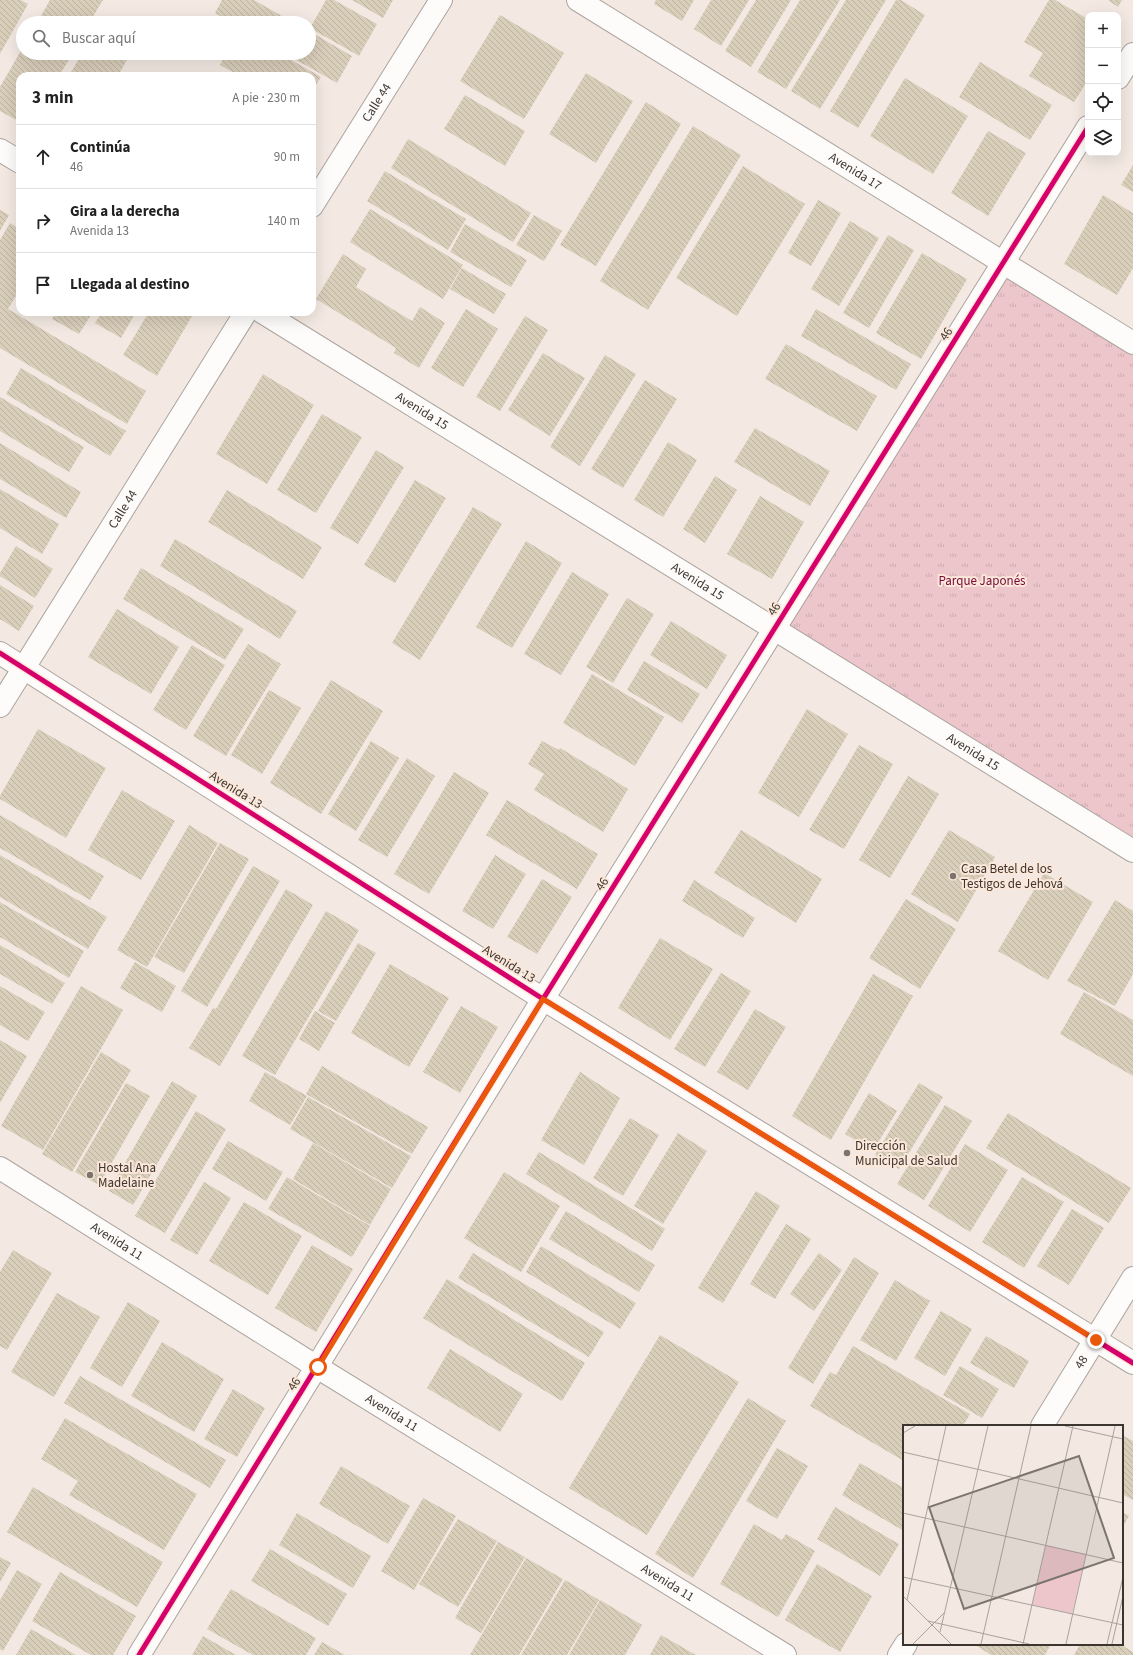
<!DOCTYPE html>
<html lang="es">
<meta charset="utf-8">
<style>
:root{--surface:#fff;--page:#f6f6f6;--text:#222;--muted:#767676;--line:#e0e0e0}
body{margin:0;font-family:"Source Sans 3",sans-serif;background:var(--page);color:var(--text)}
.controls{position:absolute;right:12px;top:12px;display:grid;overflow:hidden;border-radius:8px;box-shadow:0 4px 16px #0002}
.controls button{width:36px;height:36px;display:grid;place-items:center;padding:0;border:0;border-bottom:1px solid var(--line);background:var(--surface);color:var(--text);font:20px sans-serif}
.stop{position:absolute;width:12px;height:12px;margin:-9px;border:3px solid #ea580c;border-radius:50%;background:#fff}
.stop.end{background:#ea580c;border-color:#fff;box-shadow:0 1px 4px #0008}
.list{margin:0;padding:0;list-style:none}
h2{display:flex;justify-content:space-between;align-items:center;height:52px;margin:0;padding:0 16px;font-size:17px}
h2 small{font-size:13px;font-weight:400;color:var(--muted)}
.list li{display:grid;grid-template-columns:26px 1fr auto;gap:12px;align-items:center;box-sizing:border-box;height:64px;padding:0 16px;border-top:1px solid var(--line)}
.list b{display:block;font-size:15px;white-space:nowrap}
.list p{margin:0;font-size:13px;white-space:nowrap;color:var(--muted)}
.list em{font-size:13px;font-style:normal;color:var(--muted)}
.icon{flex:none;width:22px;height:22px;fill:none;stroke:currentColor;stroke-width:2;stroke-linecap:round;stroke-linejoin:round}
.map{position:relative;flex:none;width:1133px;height:1655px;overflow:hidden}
.search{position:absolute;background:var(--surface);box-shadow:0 4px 16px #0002;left:16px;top:16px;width:300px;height:44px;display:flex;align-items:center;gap:10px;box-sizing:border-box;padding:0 14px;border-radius:22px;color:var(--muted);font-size:15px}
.panel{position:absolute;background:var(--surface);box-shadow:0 4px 16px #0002;left:16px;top:72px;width:300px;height:244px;border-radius:12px}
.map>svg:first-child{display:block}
.park{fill:url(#park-tufts)}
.building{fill:url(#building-back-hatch)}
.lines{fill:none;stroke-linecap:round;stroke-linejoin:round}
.minor-casing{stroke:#aca49f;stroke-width:24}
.tertiary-casing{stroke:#aca49f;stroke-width:24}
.minor{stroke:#fdfcfb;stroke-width:22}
.tertiary{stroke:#fdfcfb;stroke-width:22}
.cycleway-casing{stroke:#fbe8da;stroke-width:8}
.cycleway{stroke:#d6006c;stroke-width:5}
.route{stroke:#ea580c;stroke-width:5}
.poi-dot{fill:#7c746e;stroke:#fbe8da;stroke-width:1.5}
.labels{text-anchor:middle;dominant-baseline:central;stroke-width:4;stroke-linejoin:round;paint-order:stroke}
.street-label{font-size:13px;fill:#3c352f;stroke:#fbe8da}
.park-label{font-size:13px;fill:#770839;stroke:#fbe8da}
.poi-label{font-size:13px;fill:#3c352f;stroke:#fbe8da;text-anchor:start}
.inset-road{fill:none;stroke:#aaa19a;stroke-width:1}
.view{fill:#7c746e;fill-opacity:0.15;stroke:#7c746e;stroke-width:2}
.inset-edge{fill:none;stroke:#3c352f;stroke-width:2}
</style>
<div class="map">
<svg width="1133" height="1655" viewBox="0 0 1133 1655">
<defs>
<pattern id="park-tufts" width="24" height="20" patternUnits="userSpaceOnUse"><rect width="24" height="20" fill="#edc6cb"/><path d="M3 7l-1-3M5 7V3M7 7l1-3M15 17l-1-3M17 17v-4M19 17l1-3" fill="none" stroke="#ccabaf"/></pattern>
<pattern id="building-back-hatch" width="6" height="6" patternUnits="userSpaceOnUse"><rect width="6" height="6" fill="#d9ceba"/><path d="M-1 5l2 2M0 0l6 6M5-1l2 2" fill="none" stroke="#bbb2a0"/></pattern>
</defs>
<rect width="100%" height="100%" fill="#f3e9e2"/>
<polygon class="park" points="1003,263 1133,343 1133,851 774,629"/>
<g class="building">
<polygon points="0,0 21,0 28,4 0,54"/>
<polygon points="50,0 103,0 89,23 37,23"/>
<polygon points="222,0 254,0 294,23 232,23 215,13"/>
<polygon points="326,0 334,0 377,24 359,56 310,28"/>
<polygon points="352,0 393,0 383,18"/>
<polygon points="656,0 694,0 682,21 654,4"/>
<polygon points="711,0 749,0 721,46 694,29"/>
<polygon points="756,0 791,0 751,67 725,51"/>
<polygon points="800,0 840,0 786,89 757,72"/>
<polygon points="846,0 886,0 820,109 791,91"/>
<polygon points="896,0 901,0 925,15 858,128 830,111"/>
<polygon points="1049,0 1055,0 1088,19 1088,80 1074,102 1029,76 1043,53 1024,42"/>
<polygon points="1108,0 1122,0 1118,7"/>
<polygon points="500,15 564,53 524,119 460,81"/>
<polygon points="309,31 352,56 337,83 284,53 309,53"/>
<polygon points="23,47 23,53 73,53 59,76 20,76 20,122 0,111 0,87"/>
<polygon points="82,53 124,53 129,56 118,76 69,76"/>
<polygon points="226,53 279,53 321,77 312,91 312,76 240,76 220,65"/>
<polygon points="980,62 1052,105 1030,140 959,97"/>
<polygon points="586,73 633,101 596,163 549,134"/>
<polygon points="905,78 968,116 933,174 870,136"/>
<polygon points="465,95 525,131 505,166 444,129"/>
<polygon points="646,102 681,124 596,266 560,245"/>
<polygon points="693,126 741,155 648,310 600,281"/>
<polygon points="988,131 1026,153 988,216 951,193"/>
<polygon points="408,139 531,213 513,242 391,168"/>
<polygon points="1133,165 1133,192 1121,185"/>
<polygon points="743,166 805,204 737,316 676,278"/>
<polygon points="385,171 466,219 448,250 367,201"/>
<polygon points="1103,195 1133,213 1133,268 1117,295 1064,264"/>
<polygon points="818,200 841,213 811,266 788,253"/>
<polygon points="370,209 463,265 443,299 350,242"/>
<polygon points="0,210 9,215 0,231"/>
<polygon points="534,215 562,231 544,261 516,245"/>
<polygon points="850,221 879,238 839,306 811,289"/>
<polygon points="10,223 20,229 20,289 8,309 146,391 127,424 0,348 0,240"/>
<polygon points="465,224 527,260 511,287 450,252"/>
<polygon points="888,235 914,250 869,328 843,313"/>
<polygon points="922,253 967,279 921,359 876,333"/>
<polygon points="343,254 366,269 356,287 412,321 420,307 445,323 419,368 394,353 396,348 316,299"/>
<polygon points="462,268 506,294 494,314 450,289"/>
<polygon points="466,309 498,329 463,387 431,368"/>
<polygon points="816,309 911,364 896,390 801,336"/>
<polygon points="56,312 93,312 79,334 52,319"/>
<polygon points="102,312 136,312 121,338 95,323"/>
<polygon points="149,312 185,312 192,316 157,376 123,355"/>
<polygon points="525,316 548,330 500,411 476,397"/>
<polygon points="786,344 877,396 857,431 765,379"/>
<polygon points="543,353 585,378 550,436 508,410"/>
<polygon points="605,355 636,374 580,466 550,447"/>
<polygon points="21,368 126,431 110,456 6,394"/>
<polygon points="263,374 314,405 267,484 216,454"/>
<polygon points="645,380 677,399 623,488 591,469"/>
<polygon points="0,397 84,447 69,472 0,431"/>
<polygon points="322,414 362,437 316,513 277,490"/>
<polygon points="755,428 830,471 810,506 734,462"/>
<polygon points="668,442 697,460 663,517 634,500"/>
<polygon points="0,443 81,492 66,518 0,479"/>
<polygon points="376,450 404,467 358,544 330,528"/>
<polygon points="715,476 737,490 705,543 683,529"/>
<polygon points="415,480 446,498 395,583 364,565"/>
<polygon points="0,489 59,524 42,554 0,528"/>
<polygon points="227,490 322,547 303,579 208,522"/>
<polygon points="760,496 804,522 772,579 727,554"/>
<polygon points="473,507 502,524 420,660 392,643"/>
<polygon points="175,539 297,611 280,639 160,566"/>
<polygon points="526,541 562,563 512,648 476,627"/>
<polygon points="16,546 53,569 35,598 0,576 0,573"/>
<polygon points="141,568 244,629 225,660 123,599"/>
<polygon points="572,572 609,594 561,675 524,654"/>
<polygon points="0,585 34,606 19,631 0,619"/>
<polygon points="627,598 654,614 613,683 586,667"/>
<polygon points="117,609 179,647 151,694 88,657"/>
<polygon points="671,621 727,655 707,689 650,655"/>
<polygon points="248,644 281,664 226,756 193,736"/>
<polygon points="192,645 225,665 186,730 153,710"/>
<polygon points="644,661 700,694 682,723 627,690"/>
<polygon points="592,674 664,717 635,766 563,723"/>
<polygon points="331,680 383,711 321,814 270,783"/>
<polygon points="269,690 301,708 262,774 231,755"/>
<polygon points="807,709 848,734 799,817 758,793"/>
<polygon points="38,729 106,768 66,838 0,799 0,796"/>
<polygon points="371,741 399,758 356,831 328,814"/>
<polygon points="542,741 559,750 560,748 628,789 603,832 534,790 544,774 528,764"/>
<polygon points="859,745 893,764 844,849 809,830"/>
<polygon points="407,758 435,776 387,857 358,840"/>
<polygon points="454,772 489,793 429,894 394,874"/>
<polygon points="908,776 939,794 890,878 859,860"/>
<polygon points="122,790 175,821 141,880 88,850"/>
<polygon points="507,800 598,854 577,889 486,835"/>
<polygon points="0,815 104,876 90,900 0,848"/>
<polygon points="189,825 218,843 147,967 117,950"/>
<polygon points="741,830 822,879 796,923 714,873"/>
<polygon points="949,830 995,857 958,922 911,894"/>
<polygon points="220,843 249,859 184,973 154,957"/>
<polygon points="0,855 107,917 88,949 0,897"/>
<polygon points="495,855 526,874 493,929 462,911"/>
<polygon points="253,866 280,881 207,1007 181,991"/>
<polygon points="1044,873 1093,902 1048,980 998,951"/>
<polygon points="542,879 572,897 537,954 507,937"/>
<polygon points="694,880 755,918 743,938 682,901"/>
<polygon points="286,889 313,905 220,1066 189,1048 213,1008 216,1009"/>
<polygon points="906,899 956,929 920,989 869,958"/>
<polygon points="1115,900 1133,911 1133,974 1115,1006 1067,981"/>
<polygon points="0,902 84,951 69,978 0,937"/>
<polygon points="326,911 359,930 275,1075 242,1056"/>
<polygon points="660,938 713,969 670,1040 618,1008"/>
<polygon points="358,943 376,953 336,1021 318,1011"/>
<polygon points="0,945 65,983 52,1004 0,974"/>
<polygon points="135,962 176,986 162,1012 120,988"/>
<polygon points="390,964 449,998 409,1067 351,1033"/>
<polygon points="721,973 751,991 705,1067 674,1049"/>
<polygon points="873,974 913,996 831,1140 792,1116"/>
<polygon points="0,986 45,1012 28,1041 0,1025"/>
<polygon points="81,986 123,1010 43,1150 1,1126"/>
<polygon points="1084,992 1133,1020 1133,1076 1060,1034"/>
<polygon points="461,1006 498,1027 460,1093 423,1072"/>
<polygon points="755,1009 786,1027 748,1090 717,1072"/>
<polygon points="315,1011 335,1023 319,1051 299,1039"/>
<polygon points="0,1040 27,1056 0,1103"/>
<polygon points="101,1052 131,1070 72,1172 42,1154"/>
<polygon points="322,1066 428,1127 412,1154 306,1094"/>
<polygon points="265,1072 307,1096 290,1125 249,1101"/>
<polygon points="580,1072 620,1098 584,1165 541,1140"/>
<polygon points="172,1081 197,1096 133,1205 109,1191"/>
<polygon points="126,1083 150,1096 99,1185 75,1172"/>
<polygon points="919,1083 943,1097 899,1169 875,1155"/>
<polygon points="869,1093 897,1111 873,1151 845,1134"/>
<polygon points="308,1097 411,1156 392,1188 290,1129"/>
<polygon points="945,1105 972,1121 924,1200 897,1184"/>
<polygon points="196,1111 226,1129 165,1233 135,1216"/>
<polygon points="1008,1113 1131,1188 1109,1223 986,1148"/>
<polygon points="630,1118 659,1135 623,1196 593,1178"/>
<polygon points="678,1133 707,1151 663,1224 634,1206"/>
<polygon points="228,1141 283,1172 266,1201 212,1169"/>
<polygon points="313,1143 391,1189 370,1225 293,1179"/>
<polygon points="965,1144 1008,1170 970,1232 928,1206"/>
<polygon points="539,1152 665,1229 652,1251 526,1174"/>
<polygon points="504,1172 560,1206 521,1272 464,1238"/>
<polygon points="287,1177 370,1226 352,1257 268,1209"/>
<polygon points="1022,1177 1064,1202 1024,1268 982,1242"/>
<polygon points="204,1182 231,1198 197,1255 170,1240"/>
<polygon points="756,1191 780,1206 723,1303 698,1288"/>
<polygon points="244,1202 302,1236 268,1295 209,1261"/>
<polygon points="1072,1209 1104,1228 1069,1285 1037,1266"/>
<polygon points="566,1211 655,1265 639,1292 549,1239"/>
<polygon points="786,1224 811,1239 775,1299 750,1284"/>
<polygon points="312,1245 353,1269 316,1332 275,1308"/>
<polygon points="541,1246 636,1303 620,1329 526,1272"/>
<polygon points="13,1250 52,1273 7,1350 0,1346 0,1272"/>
<polygon points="473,1253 604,1332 589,1357 458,1278"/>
<polygon points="819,1253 842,1270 814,1311 790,1294"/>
<polygon points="854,1257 879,1273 813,1384 788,1368"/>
<polygon points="447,1279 585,1363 562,1401 423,1318"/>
<polygon points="895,1280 930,1301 896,1361 860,1340"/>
<polygon points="57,1293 100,1317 54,1397 11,1372"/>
<polygon points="128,1302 160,1321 122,1387 90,1368"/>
<polygon points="941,1311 972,1329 945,1376 914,1358"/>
<polygon points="660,1335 739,1382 647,1535 569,1488"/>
<polygon points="986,1336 1029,1361 1014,1388 970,1363"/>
<polygon points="162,1342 224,1379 194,1432 131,1396"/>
<polygon points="853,1346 970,1414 963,1426 904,1426 904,1461 810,1406 830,1372 836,1375"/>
<polygon points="450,1349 523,1394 500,1432 427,1388"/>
<polygon points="960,1366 999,1389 982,1418 943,1395"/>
<polygon points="80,1376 226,1460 210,1488 64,1403"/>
<polygon points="233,1389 265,1408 237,1457 204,1439"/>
<polygon points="748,1398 786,1421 693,1578 655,1554"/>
<polygon points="65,1418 197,1494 164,1550 69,1495 78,1481 41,1459"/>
<polygon points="1122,1435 1133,1441 1133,1500 1122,1494"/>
<polygon points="777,1448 808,1466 777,1519 746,1501"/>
<polygon points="860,1463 904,1488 904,1531 842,1495"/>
<polygon points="341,1466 410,1506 388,1544 319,1504"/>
<polygon points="33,1487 163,1562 137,1607 7,1532"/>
<polygon points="423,1498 456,1516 414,1590 381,1571"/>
<polygon points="835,1507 899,1544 880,1576 817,1539"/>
<polygon points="1122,1512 1129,1516 1122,1528"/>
<polygon points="297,1513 371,1556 353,1588 279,1545"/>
<polygon points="458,1519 497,1541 458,1607 419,1584"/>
<polygon points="754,1524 782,1540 786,1534 815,1551 778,1617 720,1584"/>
<polygon points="498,1542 525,1557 481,1633 455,1618"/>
<polygon points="270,1549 347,1594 328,1626 251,1581"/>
<polygon points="0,1557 11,1563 0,1582"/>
<polygon points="526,1558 563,1579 519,1655 470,1655"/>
<polygon points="817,1564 872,1596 840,1652 785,1620"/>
<polygon points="17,1570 42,1584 3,1651 0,1649 0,1600"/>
<polygon points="60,1572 136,1616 113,1655 91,1655 32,1621"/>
<polygon points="565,1580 599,1600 567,1655 521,1655"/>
<polygon points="231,1589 316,1638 306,1655 253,1655 207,1629"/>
<polygon points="600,1600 642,1625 625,1655 569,1655"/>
<polygon points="31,1629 76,1655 16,1655"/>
<polygon points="661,1635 696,1655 650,1655"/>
<polygon points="203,1636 236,1655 192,1655"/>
<polygon points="322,1642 345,1655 314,1655"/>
<polygon points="974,1644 1051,1644 1045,1655 991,1655"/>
<polygon points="1080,1644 1120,1644 1133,1652 1133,1655 1074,1655"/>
</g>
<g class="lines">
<g class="minor-casing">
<g id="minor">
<path id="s1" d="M 578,0 L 1133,343"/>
<polyline points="1118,78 1133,54"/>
<polyline points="0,150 20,162"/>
<path id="s2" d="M 312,206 L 441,0"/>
<path id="s3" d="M 262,312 L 1133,851"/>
<path id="s4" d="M 0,706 L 246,312"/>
<path id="s5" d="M 0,1168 L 317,1367 L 785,1655"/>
<path id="s6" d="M 1042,1426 L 1133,1278"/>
<polyline points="139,1655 543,999 1088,127"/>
<polyline points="899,1655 906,1644"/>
</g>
</g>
<g class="tertiary-casing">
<polyline id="tertiary" points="0,653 543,999 1133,1363"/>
</g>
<use href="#minor" class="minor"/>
<use href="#tertiary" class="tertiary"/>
<g class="cycleway-casing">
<g id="cycleway">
<polyline points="0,653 543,999 1133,1363"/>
<polyline points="139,1655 543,999 1088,127"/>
</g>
</g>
<use href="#cycleway" class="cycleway"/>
</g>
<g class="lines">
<polyline class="route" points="318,1367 543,999 1096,1340"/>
</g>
<g class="poi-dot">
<circle cx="953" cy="876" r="4"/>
<circle cx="847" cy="1153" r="4"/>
<circle cx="90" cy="1175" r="4"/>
</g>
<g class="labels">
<g class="street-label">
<text stroke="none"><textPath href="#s2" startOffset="122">Calle 44</textPath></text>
<text stroke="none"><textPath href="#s1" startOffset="326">Avenida 17</textPath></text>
<text transform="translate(946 334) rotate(-58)">46</text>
<text stroke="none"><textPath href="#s3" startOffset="188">Avenida 15</textPath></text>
<text stroke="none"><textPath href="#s4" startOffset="232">Calle 44</textPath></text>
<text stroke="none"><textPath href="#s3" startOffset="512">Avenida 15</textPath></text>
<text transform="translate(774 609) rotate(-58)">46</text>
<text stroke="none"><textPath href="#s3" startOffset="836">Avenida 15</textPath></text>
<text transform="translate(236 790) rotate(32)">Avenida 13</text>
<text transform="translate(602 884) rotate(-58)">46</text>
<text transform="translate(509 964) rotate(32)">Avenida 13</text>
<text stroke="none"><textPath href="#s5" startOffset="138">Avenida 11</textPath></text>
<text stroke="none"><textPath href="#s6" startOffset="75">48</textPath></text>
<text transform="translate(294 1384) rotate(-58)">46</text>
<text stroke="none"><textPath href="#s5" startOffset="462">Avenida 11</textPath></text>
<text stroke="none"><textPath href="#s5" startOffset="786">Avenida 11</textPath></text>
</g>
<g class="park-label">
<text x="982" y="581">Parque Japonés</text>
</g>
<g class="poi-label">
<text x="961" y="869">Casa Betel de los<tspan x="961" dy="15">Testigos de Jehová</tspan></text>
<text x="855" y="1146">Dirección<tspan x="855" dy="15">Municipal de Salud</tspan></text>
<text x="98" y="1168">Hostal Ana<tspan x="98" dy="15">Madelaine</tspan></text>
</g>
</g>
<g transform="translate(903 1425)">
<rect width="220" height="220" fill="#f3e9e2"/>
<path d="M 143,120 L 183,129 L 169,189 L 129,180 Z" fill="#edc6cb"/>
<path class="inset-road" d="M 162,1 L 220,14M 0,8 L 12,1M 0,27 L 220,78M 0,88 L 220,138M 0,152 L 220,200M 0,171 L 48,219M 4,175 L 43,1M 25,196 L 126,219M 37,207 L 85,1M 10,219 L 41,188M 78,219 L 128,1M 120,219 L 170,1M 163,219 L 212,1M 204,219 L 220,152M 209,219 L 220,171"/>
<path class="view" d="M 176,31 L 211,133 L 61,184 L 26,82 Z"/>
<rect width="220" height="220" class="inset-edge"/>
</g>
</svg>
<div class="controls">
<button>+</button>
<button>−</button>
<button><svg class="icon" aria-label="locate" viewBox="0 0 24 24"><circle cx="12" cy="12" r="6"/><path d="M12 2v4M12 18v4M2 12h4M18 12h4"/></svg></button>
<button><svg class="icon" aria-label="layers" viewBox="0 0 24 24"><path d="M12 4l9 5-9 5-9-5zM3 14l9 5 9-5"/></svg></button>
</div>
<div class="stop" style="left:318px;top:1367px"></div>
<div class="stop end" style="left:1096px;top:1340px"></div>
<div class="search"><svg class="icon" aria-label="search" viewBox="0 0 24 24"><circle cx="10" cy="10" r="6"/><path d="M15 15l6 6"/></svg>Buscar aquí</div>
<section class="panel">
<h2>3 min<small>A pie · 230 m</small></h2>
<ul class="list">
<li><svg class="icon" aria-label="ahead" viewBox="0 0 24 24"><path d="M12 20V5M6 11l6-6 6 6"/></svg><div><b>Continúa</b><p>46</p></div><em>90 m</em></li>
<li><svg class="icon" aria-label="right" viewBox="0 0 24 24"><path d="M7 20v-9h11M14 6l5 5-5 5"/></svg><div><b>Gira a la derecha</b><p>Avenida 13</p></div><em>140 m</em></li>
<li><svg class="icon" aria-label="arrive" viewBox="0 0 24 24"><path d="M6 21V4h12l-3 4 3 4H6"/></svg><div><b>Llegada al destino</b></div></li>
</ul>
</section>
</div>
